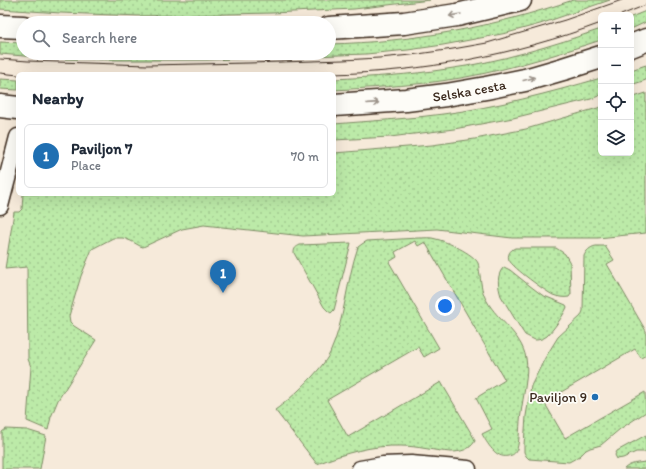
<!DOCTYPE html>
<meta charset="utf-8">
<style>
:root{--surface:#fff;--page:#f2f2f3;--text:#1f2937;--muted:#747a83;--line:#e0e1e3;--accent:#1f6fb2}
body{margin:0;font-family:Itim,sans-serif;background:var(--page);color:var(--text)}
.controls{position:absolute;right:12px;top:12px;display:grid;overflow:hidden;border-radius:6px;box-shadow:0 4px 16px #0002}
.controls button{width:36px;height:36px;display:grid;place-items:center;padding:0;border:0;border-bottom:1px solid var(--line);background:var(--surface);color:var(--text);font:20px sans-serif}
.you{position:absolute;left:445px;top:306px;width:14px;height:14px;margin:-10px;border:3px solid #fff;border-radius:50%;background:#1a73e8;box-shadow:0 0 0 6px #1a73e833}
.badge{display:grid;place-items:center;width:26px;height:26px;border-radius:50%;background:var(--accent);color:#fff;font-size:13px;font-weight:700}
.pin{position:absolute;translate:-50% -33px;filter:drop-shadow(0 1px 2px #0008)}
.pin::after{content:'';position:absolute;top:21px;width:14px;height:12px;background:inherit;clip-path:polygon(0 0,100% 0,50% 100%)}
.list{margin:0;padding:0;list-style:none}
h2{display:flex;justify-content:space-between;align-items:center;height:52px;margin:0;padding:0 16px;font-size:17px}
h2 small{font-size:13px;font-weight:400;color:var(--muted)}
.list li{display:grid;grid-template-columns:26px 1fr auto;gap:12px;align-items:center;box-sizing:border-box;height:64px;margin:0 8px 8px;padding:0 8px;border:1px solid var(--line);border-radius:6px}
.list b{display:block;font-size:15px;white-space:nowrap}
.list p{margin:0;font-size:13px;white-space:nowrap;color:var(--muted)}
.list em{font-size:13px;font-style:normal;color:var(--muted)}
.icon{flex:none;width:22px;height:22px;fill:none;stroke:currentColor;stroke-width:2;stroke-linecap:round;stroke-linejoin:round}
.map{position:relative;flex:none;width:646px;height:469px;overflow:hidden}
.search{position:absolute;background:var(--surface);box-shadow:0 4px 16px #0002;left:16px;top:16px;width:320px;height:44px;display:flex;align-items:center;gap:10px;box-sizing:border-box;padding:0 14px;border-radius:22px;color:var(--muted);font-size:15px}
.panel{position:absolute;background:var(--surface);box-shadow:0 4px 16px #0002;left:16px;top:72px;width:320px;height:124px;border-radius:6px}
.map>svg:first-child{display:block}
.grass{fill:url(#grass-dots);stroke:#7c8a63}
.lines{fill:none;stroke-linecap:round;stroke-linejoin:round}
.street-casing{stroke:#3b2a1e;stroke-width:19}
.secondary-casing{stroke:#3b2a1e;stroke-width:25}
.street{stroke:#fdfcf7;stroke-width:16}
.secondary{stroke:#fdfcf7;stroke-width:22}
.tram{stroke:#3b2a1e;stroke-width:1}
.oneway{stroke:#9c938a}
.poi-dot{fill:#1f6fb2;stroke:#fdfcf7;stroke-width:1.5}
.labels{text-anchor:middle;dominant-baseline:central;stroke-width:3.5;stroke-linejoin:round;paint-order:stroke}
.street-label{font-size:14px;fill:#3b2a1e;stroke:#fdfcf7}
.poi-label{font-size:14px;fill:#3b2a1e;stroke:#fdfcf7;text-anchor:end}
</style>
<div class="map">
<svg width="646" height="469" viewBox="0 0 646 469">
<defs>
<pattern id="grass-dots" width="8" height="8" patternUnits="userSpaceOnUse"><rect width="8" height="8" fill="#bceaa8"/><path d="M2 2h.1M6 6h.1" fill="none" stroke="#a2c990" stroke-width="1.8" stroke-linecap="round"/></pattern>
</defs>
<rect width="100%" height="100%" fill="#f6eada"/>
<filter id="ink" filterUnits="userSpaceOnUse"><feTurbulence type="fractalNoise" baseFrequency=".025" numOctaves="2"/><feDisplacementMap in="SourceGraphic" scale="8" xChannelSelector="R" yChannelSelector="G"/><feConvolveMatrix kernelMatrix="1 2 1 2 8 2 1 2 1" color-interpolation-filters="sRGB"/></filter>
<g filter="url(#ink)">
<g class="grass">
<polygon points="0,0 430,0 354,9 272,13 141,16 61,13 0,9"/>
<path d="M 573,0 L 610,0 L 540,24 L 507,33 L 443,45 L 408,50 L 366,54 L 207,60 L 121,60 L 60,59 L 0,54 L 0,42 L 23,43 L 23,53 L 329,53 L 329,44 C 413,42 494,27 573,0 Z"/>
<polygon points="646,11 646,22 631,29 631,17"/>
<path d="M 601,29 L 601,40 C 549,57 495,74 441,81 C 405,86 370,88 334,90 L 334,79 C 372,77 409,75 447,69 C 499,62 551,46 601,29 Z"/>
<polygon points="646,65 646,80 631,85 631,70"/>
<path d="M 601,78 L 601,95 L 591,99 L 513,118 L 454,129 L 390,137 L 334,140 L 334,124 C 370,121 407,119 443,114 C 497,107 549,93 601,78 Z"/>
<polygon points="0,79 18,80 18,90 0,89"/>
<polygon points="646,93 646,233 598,238 512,238 437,229 303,236 204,225 182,229 143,247 140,246 131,241 123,238 113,238 92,249 81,276 69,316 70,322 74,326 96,340 58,400 51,417 48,430 27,421 31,367 28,359 27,267 5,269 14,212 19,212 22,209 23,194 334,194 334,153 432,145 475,139 526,129 601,107 601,153 631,153 631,98"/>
<path d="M 418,238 C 424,238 431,237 436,239 C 446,241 474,254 478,263 C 479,266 479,271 480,275 C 481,284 482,293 487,301 C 498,321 521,333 526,358 C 529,374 523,396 521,413 C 519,423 520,440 517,449 C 515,454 513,455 508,456 C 496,459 487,443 482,434 L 492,429 L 476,398 L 505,380 L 425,242 L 418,246 L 415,241 L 395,252 L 397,257 L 389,262 L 439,348 L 424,357 L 418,347 L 327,400 L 348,437 L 441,382 L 474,438 L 475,441 C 470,450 460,452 451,452 C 434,451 418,446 401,446 C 372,445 345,453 317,464 L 275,410 C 291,399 321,371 330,353 C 345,320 346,282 358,247 L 362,244 L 367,241 Z"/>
<path d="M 351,243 L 334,310 L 331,313 L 328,311 L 324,307 L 294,253 C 294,248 296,247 300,245 Z"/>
<path d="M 596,246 L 605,246 L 614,260 L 607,264 L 646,331 L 646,355 L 641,358 L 635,349 L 544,402 L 565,438 L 645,392 L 646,412 L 620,429 L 601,445 L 590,448 L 586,450 L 580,456 L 569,462 L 529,459 L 526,456 L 524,452 L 524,445 L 526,416 L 531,386 L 545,358 L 558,337 L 581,316 L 583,311 L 584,256 C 586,251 590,247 596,246 Z"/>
<path d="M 515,248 L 556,248 L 565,254 L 570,263 L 571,294 L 569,297 C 564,298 558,297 553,295 C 545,291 513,268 509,260 C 507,255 510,250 515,248 Z"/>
<path d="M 504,267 L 510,270 L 525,282 L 542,295 L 566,305 L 567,307 C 564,315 553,330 547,336 C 543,339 539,340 535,340 L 525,335 L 521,329 L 501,296 C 498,287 496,274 504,267 Z"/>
<polygon points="6,429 27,430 46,436 40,469 2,469 2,432"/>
<polygon points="646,435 646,452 636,452 623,458 617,459 615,455 617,451"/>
<path d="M 646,462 L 646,469 L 624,469 C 630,463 638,463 646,462 Z"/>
</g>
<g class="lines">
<g class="street-casing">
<g id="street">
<polyline points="0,206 18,137"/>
<polyline points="360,469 383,465 411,464 468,469"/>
</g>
</g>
<g class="secondary-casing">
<g id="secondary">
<polyline points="0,26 23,27"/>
<polyline points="329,28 404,23 457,15 520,0"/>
<polyline points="631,46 646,40"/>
<path id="s1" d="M 334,105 L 406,100 L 446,95 L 486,88 L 525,80 L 563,69 L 601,57"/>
<polyline points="0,106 18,108"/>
</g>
</g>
<use href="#street" class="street"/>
<use href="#secondary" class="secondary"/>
<g class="tram">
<polyline points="621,15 646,5"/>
<polyline points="0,59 28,61 147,65 249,63 343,60 379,58 411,55 453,49 487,43 565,20 622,0"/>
<polyline points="0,73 18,75"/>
<path d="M 332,74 C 423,72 515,55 601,23"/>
</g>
</g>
<defs><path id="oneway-shaft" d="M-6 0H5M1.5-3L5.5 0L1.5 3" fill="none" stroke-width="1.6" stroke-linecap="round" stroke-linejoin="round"/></defs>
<g class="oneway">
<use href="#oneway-shaft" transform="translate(455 15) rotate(170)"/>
<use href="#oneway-shaft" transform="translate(529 79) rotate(-15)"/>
<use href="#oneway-shaft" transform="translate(373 103) rotate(-4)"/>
</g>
</g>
<circle class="poi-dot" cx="595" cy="397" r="4"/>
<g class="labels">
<g class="street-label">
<text stroke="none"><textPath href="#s1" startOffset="136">Selska cesta</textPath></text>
</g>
<g class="poi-label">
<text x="587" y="397">Paviljon 9</text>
</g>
</g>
</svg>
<div class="controls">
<button>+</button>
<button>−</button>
<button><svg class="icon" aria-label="locate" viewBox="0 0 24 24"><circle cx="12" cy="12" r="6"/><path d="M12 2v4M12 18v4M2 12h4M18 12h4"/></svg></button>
<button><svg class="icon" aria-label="layers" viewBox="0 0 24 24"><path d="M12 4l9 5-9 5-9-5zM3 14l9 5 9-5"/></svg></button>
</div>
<div class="you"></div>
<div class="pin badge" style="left:223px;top:293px">1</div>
<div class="search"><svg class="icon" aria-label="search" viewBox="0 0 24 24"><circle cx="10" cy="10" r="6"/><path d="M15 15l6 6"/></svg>Search here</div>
<section class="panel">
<h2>Nearby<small></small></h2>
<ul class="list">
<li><span class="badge">1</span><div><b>Paviljon 7</b><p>Place</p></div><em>70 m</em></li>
</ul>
</section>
</div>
